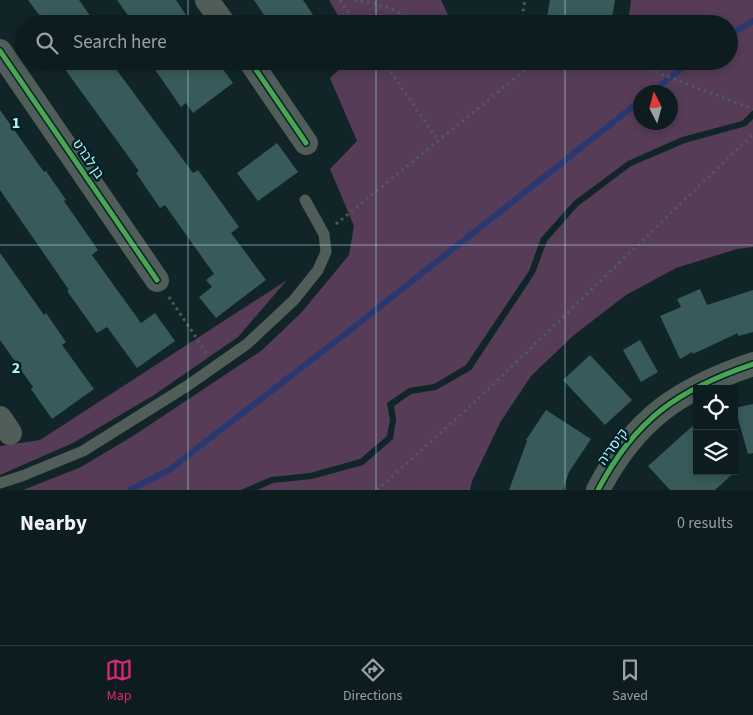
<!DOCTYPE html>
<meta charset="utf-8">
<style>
:root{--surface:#0d1c1e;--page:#1b292b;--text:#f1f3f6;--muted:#9aa1a4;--line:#2d3a3c;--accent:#db2777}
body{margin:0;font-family:"Source Sans 3",Heebo,sans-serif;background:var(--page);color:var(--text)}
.controls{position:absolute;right:15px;bottom:15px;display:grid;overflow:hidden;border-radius:0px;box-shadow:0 2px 8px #0003}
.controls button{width:45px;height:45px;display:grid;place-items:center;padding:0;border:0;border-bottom:1px solid var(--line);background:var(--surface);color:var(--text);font:25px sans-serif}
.compass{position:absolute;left:633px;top:85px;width:45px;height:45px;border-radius:50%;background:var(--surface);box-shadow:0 2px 8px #0003;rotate:354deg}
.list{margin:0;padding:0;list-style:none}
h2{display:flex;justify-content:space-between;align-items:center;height:65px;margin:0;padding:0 20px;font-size:21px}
h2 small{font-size:16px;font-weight:400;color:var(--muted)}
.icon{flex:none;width:28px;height:28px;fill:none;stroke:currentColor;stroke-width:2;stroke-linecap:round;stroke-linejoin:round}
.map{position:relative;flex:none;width:753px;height:490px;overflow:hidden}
.search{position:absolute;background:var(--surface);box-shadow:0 2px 8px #0003;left:15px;right:15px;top:15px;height:55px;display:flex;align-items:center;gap:12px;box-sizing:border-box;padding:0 18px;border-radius:28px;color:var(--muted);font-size:19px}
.sheet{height:155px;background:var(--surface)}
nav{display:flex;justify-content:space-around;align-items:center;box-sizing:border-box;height:70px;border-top:1px solid var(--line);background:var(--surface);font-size:14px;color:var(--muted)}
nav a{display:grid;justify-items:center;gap:2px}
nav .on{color:var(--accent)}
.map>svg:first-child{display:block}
.green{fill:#563c57;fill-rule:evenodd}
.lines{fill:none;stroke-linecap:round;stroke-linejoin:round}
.stream{stroke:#293871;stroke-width:6}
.building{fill:#385a5a}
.path{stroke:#4d5c5a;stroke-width:3;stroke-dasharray:2.5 4;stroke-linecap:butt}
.lane{stroke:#515d58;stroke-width:11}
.street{stroke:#515d58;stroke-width:24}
.cycleway-casing{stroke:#002328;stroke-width:8}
.cycleway{stroke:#4ca352;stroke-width:5}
.grid{fill:none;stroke:#bceef7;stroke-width:1;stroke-opacity:0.55}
.labels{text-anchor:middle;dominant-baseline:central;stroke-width:5;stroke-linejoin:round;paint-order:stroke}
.street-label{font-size:14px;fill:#bceef7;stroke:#002328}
.grid-label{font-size:16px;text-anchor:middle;font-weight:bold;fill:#bceef7;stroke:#002328;stroke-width:5;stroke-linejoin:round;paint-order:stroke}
</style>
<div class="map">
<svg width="753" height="490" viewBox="0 0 753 490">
<rect width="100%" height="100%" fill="#112528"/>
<g class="green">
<polygon points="329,0 441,0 449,17 499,24 343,24"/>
<path d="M 631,0 L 753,0 L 753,110 L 742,121 L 682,137 L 628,161 L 574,201 L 541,238 L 529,271 L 466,365 L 434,384 L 409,388 L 387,403 L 390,420 L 387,436 L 360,459 L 310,473 L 271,477 L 241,490 L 23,490 L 81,467 L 133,436 L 261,351 L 301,313 L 349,255 L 354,226 L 330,169 L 357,141 L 330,78 L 348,61 L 729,61 L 729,24 L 628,24 ZM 670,92 L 670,122 L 640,122 L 640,92 Z"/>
<polygon points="753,119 753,247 737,249 676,268 626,295 574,335 531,376 501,421 472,481 470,490 257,490 273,483 312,479 363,465 393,439 396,420 394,406 411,394 436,390 471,370 535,273 547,241 578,206 631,166 685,143 746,126"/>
<polygon points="287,280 238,337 154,395 73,443 0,475 0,446 40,440"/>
</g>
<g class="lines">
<g class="stream">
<polyline points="729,35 753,21"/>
<polyline points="652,92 691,61"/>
<polyline points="130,490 169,470 349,331 640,101"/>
</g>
</g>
<g class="building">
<polygon points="28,0 79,0 96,24 46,24"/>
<polygon points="117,0 176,0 192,24 134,24"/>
<polygon points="254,0 303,0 319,24 270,24"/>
<polygon points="550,0 615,0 611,24 587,24 547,17"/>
<polygon points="59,61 110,61 193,173 198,170 239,227 231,233 266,280 216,318 199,297 212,287 206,280 214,274 165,205 160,208 136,173 139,171"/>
<polygon points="149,61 217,61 233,83 193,113 186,103 181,107"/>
<polygon points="0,110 44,172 46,171 66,200 64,201 98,250 92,255 141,323 155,313 175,341 137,368 107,327 97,333 67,291 69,290 0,190"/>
<polygon points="277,143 298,172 258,201 237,173"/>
<polygon points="0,253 44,315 46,313 66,342 62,345 94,389 52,419 31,389 33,387 0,340"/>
<polygon points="700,289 707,305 753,290 753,332 738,336 738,333 693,354 692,352 680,359 660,316 681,307 677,299"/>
<polygon points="640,340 658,372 641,382 623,350"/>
<polygon points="590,355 632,400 605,425 563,380"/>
<polygon points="753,404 753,453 748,454 735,408"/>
<polygon points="546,410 591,439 569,472 563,490 509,490 527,441 526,440"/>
<polygon points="697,422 697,471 736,471 715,490 670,490 648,466"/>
</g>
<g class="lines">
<g class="path">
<polyline points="340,0 356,24"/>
<path d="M 354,0 C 382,5 392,6 416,24"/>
<polyline points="521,24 525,0"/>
<polyline points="383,61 438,140"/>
<polyline points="394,61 402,61"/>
<polyline points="598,61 645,68 753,109"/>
<polyline points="336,224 536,61"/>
<polyline points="169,297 207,354"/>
<polyline points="377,490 479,398 753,134"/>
</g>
<polyline class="lane" points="0,483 22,476 83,451 187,386 247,344 294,300 318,270 326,252 324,234 305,200"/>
<g class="street">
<polyline points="207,0 224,24"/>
<polyline points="0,51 157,280"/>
<polyline points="250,61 306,143"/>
<polyline points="0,418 10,433"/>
<path d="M 598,490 C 635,419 679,389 753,364"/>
</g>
<g class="cycleway-casing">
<g id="cycleway">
<polyline points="0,51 157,280"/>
<polyline points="250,61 306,143"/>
<path d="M 598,490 C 635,419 679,389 753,364"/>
</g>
</g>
<use href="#cycleway" class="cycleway"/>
</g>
<path class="grid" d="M 188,0 L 188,24M 376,0 L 376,24M 565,0 L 565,24M 188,61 L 188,490M 376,61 L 376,490M 565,61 L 565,490M 0,245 L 753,245"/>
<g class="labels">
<g class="street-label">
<text transform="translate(88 159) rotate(56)">בן לברט</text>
<text transform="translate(613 447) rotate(-54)">קיסריה</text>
</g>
</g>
<g class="grid-label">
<text x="16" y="128">1</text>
<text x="16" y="373">2</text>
</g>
</svg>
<div class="controls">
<button><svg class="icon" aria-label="locate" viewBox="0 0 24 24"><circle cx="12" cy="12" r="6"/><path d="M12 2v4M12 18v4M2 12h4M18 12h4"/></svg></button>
<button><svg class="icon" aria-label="layers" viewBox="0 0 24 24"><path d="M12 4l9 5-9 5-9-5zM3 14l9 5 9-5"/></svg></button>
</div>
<svg class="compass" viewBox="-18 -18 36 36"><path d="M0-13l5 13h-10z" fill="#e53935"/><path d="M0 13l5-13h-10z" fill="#9aa1a4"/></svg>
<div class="search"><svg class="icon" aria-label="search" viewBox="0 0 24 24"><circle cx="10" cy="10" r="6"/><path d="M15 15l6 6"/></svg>Search here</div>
</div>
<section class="sheet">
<h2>Nearby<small>0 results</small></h2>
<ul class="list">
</ul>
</section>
<nav>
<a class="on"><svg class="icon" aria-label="map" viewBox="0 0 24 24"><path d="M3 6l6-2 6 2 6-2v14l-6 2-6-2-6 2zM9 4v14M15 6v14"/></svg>Map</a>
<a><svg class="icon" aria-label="directions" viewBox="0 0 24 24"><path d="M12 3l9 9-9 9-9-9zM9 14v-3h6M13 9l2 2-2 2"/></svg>Directions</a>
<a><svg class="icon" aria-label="saved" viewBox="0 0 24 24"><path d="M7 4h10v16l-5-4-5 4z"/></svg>Saved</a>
</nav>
